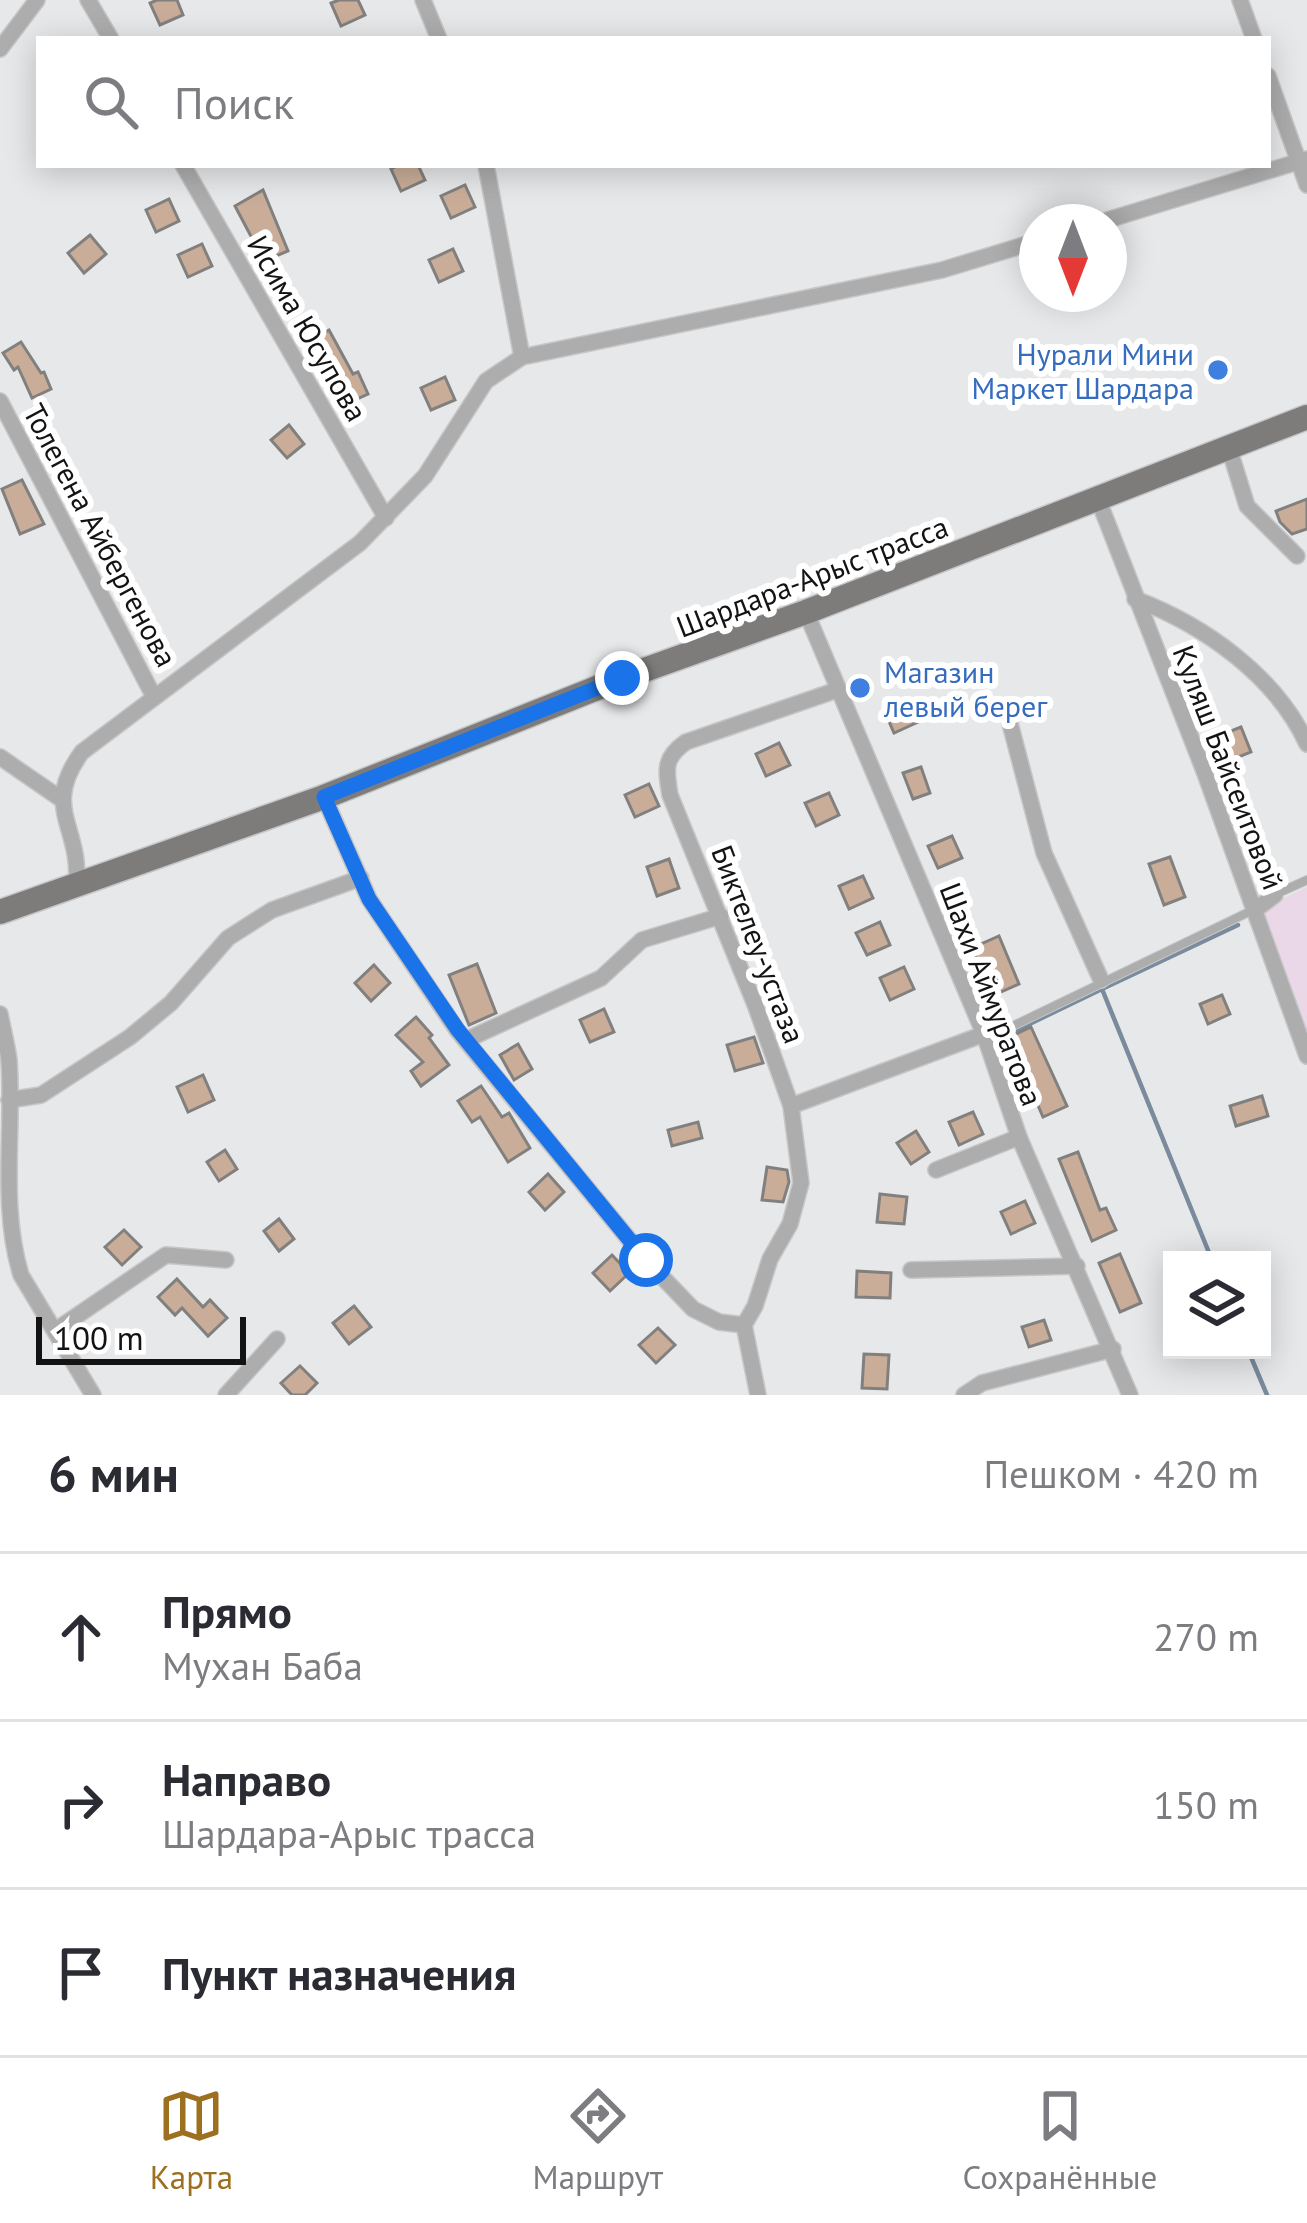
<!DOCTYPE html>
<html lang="ru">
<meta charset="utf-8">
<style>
:root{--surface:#fff;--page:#f7f7f7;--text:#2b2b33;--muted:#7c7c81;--line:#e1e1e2;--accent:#9c701f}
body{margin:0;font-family:"PT Sans",sans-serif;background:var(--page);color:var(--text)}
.controls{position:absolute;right:36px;bottom:36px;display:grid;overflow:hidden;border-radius:0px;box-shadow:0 6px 30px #0003}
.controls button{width:108px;height:108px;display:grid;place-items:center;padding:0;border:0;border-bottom:3px solid var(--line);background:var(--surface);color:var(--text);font:60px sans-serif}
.compass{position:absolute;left:1019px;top:204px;width:108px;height:108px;border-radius:50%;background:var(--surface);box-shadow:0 6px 30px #0003;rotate:180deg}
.scale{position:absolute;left:36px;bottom:30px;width:210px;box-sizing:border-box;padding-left:12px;border:6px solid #131314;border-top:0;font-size:33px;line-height:42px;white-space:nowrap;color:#131314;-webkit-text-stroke:9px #fff;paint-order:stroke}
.stop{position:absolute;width:36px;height:36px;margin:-27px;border:9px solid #1a73e8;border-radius:50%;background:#fff}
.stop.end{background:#1a73e8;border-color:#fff;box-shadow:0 3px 12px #0008}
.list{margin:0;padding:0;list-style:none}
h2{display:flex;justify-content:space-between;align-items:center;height:156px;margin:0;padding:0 48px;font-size:51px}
h2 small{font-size:39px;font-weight:400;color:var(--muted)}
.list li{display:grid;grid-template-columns:78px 1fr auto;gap:36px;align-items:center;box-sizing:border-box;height:168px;padding:0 48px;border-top:3px solid var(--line)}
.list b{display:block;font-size:45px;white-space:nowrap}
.list p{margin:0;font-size:39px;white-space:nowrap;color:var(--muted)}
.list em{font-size:39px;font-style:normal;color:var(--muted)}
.icon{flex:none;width:66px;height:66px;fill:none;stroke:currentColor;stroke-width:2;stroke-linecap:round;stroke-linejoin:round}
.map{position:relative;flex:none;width:1307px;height:1395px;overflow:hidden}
.search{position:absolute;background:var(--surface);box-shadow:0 6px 30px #0003;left:36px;right:36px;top:36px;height:132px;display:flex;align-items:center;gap:30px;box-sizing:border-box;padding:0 42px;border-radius:0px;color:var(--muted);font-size:45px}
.sheet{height:660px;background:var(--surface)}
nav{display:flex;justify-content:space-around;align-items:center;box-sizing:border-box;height:168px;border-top:3px solid var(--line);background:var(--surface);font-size:33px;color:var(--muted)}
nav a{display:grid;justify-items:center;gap:6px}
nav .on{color:var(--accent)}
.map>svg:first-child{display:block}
.education{fill:#ead7e8}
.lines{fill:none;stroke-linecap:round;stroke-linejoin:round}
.stream{stroke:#798b9c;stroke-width:4.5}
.building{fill:#c9ad98;stroke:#82807f;stroke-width:3}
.service-casing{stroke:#c5c6c8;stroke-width:10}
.minor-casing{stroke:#c5c6c8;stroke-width:18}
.primary-casing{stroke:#c5c6c8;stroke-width:27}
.service{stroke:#aeadad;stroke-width:8}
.minor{stroke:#aeadad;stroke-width:15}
.primary{stroke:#7e7c7b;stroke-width:24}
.route{stroke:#1a73e8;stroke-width:15}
.shop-dot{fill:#3f7fe0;stroke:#fff;stroke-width:4.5}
.labels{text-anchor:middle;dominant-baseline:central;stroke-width:12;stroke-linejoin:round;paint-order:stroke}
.street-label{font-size:30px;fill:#131314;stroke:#fff}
.shop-label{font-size:30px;fill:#366cbe;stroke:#fff;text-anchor:end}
</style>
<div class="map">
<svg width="1307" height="1395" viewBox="0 0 1307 1395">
<rect width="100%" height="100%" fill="#e7e8ea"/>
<polygon class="education" points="1307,887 1307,1033 1262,909"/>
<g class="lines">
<g class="stream">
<polyline points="990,1043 1102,989"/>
<polyline points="1212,1260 1102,989 1238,925"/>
<polyline points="1248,1350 1267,1395"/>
</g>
</g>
<g class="building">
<polygon points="157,0 177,0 183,15 160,25 150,3"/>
<polygon points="339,0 358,0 365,15 341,26 331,3"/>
<polygon points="399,165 418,165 425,180 401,191 391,169"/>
<polygon points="465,185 475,207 451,218 441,196"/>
<polygon points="263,190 288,251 264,261 235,206"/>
<polygon points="169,199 179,221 156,232 146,210"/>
<polygon points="90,235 106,254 84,273 68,253"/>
<polygon points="202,244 212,266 188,277 178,255"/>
<polygon points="453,249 463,271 439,282 429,260"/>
<polygon points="329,330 353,374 358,372 368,394 344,405 337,381 313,339"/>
<polygon points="21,342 41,373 44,372 51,389 32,398 18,367 14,370 3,353"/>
<polygon points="445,377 455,400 431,410 421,388"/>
<polygon points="289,425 304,444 287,458 271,440"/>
<polygon points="22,480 44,524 20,534 2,489"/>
<polygon points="1307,499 1307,529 1292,534 1280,522 1276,511"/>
<polygon points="908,700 918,722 894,733 884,710"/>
<polygon points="1241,727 1251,752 1216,766 1206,741"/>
<polygon points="779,743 790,765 766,776 756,754"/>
<polygon points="921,767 930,793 913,799 903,773"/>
<polygon points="649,784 659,806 635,817 625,795"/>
<polygon points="829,793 839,815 816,826 805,803"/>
<polygon points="952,836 962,858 938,868 928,846"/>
<polygon points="1170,857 1185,897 1164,905 1149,864"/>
<polygon points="669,859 679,888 657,896 647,867"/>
<polygon points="863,876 873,898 849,909 839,886"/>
<polygon points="880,922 890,945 867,955 856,933"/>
<polygon points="999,936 1019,984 992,996 972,948"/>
<polygon points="477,964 496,1013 469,1025 449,975"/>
<polygon points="374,965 390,983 371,1001 355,983"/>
<polygon points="904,967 914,989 890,1000 880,978"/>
<polygon points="1222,995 1230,1014 1208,1024 1200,1004"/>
<polygon points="604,1009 614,1032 590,1042 580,1020"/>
<polygon points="416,1017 432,1035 429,1038 449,1065 421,1086 411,1071 423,1062 396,1035"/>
<polygon points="1031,1027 1067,1106 1043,1117 1015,1052 1004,1056 999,1042"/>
<polygon points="754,1037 763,1063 735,1071 727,1045"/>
<polygon points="518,1044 532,1069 514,1080 500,1055"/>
<polygon points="203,1075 214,1100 188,1112 177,1087"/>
<polygon points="481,1086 502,1117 509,1113 530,1148 508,1162 480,1117 472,1122 458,1101"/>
<polygon points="1262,1096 1268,1116 1236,1126 1230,1106"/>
<polygon points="973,1112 983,1134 959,1145 949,1122"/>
<polygon points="698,1122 702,1138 672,1146 668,1130"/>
<polygon points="916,1131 929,1152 911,1164 897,1143"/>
<polygon points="225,1150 237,1169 219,1181 207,1162"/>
<polygon points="1078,1152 1100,1210 1106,1208 1116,1230 1092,1241 1059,1159"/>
<polygon points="767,1167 787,1170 789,1182 783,1202 762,1200"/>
<polygon points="548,1174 564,1192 545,1210 529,1192"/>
<polygon points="880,1194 907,1197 904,1224 877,1222"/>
<polygon points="1025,1201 1035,1223 1011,1234 1001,1212"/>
<polygon points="279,1219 294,1239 279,1251 264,1231"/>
<polygon points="124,1230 141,1247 122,1265 105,1247"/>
<polygon points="1120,1254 1141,1303 1120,1312 1099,1263"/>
<polygon points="612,1255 629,1273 610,1291 593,1273"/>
<polygon points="857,1271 891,1273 890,1298 856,1297"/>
<polygon points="177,1279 203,1307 210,1300 227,1318 208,1336 182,1308 175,1315 158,1297"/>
<polygon points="354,1306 371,1327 349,1344 333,1323"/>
<polygon points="1044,1320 1051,1340 1029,1347 1022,1327"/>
<polygon points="658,1328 675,1345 656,1363 639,1345"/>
<polygon points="864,1354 889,1355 887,1389 862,1388"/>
<polygon points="300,1366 317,1383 305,1395 292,1395 281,1383"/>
</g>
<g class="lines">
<g class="service-casing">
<g id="service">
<polyline points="1276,894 1307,880"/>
<polyline points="986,1039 1253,910"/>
</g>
</g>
<g class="minor-casing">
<g id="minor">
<polyline points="88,0 111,39"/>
<polyline points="423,0 439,39"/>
<polyline points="1240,0 1254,39"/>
<polyline points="0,49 37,0"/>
<polyline points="1268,76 1307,185"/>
<polyline points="183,165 386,518"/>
<polyline points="486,165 522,357"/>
<polyline points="1101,222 1307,159"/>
<polyline points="0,401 153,695"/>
<polyline points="1229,448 1247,506 1297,556"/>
<polyline points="1098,499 1204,771 1307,1056"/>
<path d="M 1135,599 C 1204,625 1276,676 1307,744"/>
<polyline points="806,612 984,1034 1019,1137 1130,1395"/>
<polyline points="1007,712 1044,853 1101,980"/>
<polyline points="0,757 61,799"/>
<polyline points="324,797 369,899 457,1030 646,1260 693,1309 719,1322 744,1325"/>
<path d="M 76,887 C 83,827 40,809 82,752 L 360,543 L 425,476 L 486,381 L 522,357 L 942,270 L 1037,241"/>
<polyline points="1255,910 1275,895"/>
<path d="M 0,1014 C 3,1030 7,1045 9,1060 C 14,1131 0,1207 21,1275 L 93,1395"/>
<polyline points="466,1040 601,978 642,940 721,916"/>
<polyline points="9,1100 41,1095 130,1037 171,1003 228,938 272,910 361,878"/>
<polyline points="791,1106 984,1034"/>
<polyline points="936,1170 1019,1137"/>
<polyline points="911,1270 1077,1266"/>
<path d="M 744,1325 L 755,1306 L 770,1259 L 790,1224 L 801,1183 L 791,1106 L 756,1007 L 670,795 C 666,770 663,758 686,742 L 837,690"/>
<polyline points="744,1325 758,1395"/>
<polyline points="56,1330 166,1255 226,1260"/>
<polyline points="226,1395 277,1339"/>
<polyline points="964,1395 982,1383 1113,1349"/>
</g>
</g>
<g class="primary-casing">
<polyline id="primary" points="0,912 324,797 622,678 806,612 1307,417"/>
</g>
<use href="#service" class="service"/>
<use href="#minor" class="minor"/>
<use href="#primary" class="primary"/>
</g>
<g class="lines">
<polyline class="route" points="622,678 324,797 369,899 458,1030 646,1260"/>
</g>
<g class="shop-dot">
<circle cx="1218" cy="370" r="12"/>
<circle cx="860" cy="688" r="12"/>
</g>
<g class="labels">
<g class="street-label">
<text transform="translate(308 328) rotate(60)">Исима Юсупова</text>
<text transform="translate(101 535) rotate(62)">Толегена Айбергенова</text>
<text transform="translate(812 576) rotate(-21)">Шардара-Арыс трасса</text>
<text transform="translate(1229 767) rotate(69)">Куляш Байсеитовой</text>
<text transform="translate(759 944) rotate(69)">Биктелеу-устаза</text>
<text transform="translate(992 994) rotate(69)">Шахи Аймуратова</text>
</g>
<g class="shop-label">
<text x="1194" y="353">Нурали Мини<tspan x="1194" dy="34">Маркет Шардара</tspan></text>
<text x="884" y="671" text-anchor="start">Магазин<tspan x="884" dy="34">левый берег</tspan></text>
</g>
</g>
</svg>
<div class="controls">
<button><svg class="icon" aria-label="layers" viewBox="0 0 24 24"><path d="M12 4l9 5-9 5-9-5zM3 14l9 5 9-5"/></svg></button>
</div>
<svg class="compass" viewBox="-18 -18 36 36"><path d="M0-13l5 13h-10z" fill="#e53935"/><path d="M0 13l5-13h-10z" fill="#7c7c81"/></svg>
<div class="scale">100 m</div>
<div class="stop" style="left:646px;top:1260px"></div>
<div class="stop end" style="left:622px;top:678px"></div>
<div class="search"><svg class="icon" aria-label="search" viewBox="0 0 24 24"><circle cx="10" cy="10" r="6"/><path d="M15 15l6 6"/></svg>Поиск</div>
</div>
<section class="sheet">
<h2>6 мин<small>Пешком · 420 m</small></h2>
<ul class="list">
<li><svg class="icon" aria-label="ahead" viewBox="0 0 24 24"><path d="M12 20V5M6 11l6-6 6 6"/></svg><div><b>Прямо</b><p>Мухан Баба</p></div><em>270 m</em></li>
<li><svg class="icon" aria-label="right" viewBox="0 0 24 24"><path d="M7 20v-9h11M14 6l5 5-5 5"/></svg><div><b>Направо</b><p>Шардара-Арыс трасса</p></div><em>150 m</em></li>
<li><svg class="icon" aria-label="arrive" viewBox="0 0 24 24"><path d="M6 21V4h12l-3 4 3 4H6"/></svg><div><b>Пункт назначения</b></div></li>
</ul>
</section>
<nav>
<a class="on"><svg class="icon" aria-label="map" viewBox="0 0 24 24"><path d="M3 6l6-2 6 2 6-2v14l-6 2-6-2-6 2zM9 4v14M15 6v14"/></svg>Карта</a>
<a><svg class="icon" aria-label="directions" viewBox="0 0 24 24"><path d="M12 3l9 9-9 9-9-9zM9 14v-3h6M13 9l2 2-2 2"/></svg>Маршрут</a>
<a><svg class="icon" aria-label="saved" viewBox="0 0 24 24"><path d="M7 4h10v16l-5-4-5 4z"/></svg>Сохранённые</a>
</nav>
